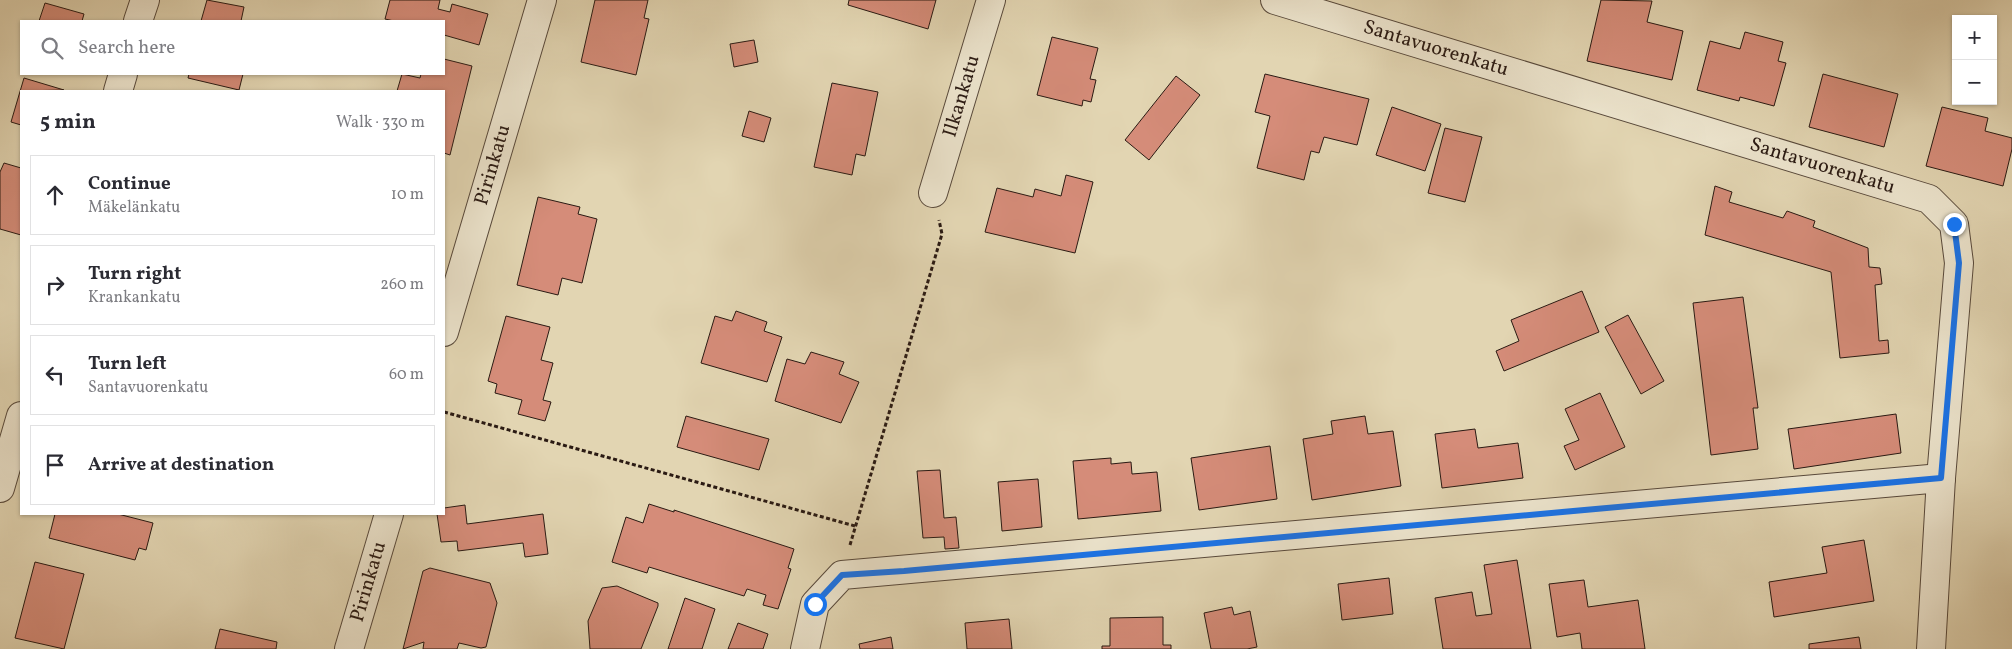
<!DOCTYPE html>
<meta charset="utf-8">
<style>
:root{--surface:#fff;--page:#f2f2f3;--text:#2b2b33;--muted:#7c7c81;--line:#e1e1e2}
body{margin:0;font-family:Vollkorn,serif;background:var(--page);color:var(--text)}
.controls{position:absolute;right:15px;top:15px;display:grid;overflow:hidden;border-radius:0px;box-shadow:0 1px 4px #0004}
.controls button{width:45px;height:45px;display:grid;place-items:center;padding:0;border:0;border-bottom:1px solid var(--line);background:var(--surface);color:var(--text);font:25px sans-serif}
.stop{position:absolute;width:15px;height:15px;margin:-11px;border:4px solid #1a73e8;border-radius:50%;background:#fff}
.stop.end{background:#1a73e8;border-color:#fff;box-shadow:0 1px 5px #0008}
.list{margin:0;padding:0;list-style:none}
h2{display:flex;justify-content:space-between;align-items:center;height:65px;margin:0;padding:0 20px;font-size:21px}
h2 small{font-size:16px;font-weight:400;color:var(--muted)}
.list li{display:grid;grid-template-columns:32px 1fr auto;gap:15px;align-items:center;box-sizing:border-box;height:80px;margin:0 10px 10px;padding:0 10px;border:1px solid var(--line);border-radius:0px}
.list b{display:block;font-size:19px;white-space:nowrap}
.list p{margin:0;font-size:16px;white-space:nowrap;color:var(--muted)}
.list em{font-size:16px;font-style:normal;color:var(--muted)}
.icon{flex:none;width:28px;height:28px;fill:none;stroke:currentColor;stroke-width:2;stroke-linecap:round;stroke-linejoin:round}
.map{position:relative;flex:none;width:2012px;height:649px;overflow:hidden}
.search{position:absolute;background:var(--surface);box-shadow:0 1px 4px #0004;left:20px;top:20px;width:425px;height:55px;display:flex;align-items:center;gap:12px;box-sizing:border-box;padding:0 18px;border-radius:0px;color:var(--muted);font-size:19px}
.panel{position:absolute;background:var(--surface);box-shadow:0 1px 4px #0004;left:20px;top:90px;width:425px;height:425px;border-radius:0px}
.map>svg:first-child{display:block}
.building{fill:#d58c79;stroke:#2a1a13}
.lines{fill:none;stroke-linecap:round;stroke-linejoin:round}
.street-casing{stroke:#58493b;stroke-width:30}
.path{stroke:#2a1a13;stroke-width:3;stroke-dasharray:4 2.5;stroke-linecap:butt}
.street{stroke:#ece4cd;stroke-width:28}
.route{stroke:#1a73e8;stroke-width:6}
.labels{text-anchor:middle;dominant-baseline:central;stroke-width:4;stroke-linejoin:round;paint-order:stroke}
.street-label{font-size:20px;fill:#2a1a13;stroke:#ece4cd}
</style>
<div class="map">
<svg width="2012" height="649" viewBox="0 0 2012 649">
<rect width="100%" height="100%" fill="#e2d5b2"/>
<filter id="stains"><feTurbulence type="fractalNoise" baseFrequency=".004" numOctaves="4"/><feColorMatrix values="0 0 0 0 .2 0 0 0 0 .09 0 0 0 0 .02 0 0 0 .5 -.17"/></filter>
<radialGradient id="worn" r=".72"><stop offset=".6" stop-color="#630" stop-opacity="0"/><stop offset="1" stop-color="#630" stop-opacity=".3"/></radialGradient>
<g class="building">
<polygon points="207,0 244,7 241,21 201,21"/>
<polygon points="390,0 440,0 438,9 450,12 452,4 488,14 479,45 444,35 444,21 394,21 385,19"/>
<polygon points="595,0 648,0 644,18 649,19 636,75 581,62"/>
<polygon points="849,0 936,0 928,29 848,5"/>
<polygon points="1601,0 1652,1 1647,22 1683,31 1672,80 1587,61"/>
<polygon points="45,3 84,14 82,21 39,21"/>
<polygon points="1745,32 1783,42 1778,61 1786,63 1774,106 1740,97 1739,101 1697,90 1710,41 1740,49"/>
<polygon points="1052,37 1098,48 1090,79 1096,80 1091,102 1083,100 1082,106 1037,95"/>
<polygon points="754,40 758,62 734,67 730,44"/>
<polygon points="444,59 472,66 450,155 444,153 444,91 397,91 402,74 420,78 421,74 444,74"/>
<polygon points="189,74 243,74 239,90 188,78"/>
<polygon points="1265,74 1369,99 1357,145 1324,137 1319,153 1311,151 1304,180 1257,168 1270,116 1255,112"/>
<polygon points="1823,74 1898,94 1884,147 1809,127"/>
<polygon points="1176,76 1200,95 1149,160 1125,140"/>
<polygon points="24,78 64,90 21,91 21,125 11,122"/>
<polygon points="832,83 878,92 865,156 856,154 852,175 814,167"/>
<polygon points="1392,107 1441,124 1425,171 1376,155"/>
<polygon points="1942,107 1988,118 1985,131 2012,138 2012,149 2003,186 1926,166"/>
<polygon points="749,111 771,118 764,142 742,136"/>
<polygon points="1445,128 1482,137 1465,202 1428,193"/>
<polygon points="4,163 21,168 21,235 0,229 0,172"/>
<polygon points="1066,175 1093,182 1075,253 985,232 997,188 1033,197 1035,189 1061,196"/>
<polygon points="1715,186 1732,192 1729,202 1783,218 1787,211 1815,221 1813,227 1868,248 1869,267 1880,268 1882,284 1875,285 1879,341 1888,340 1889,353 1840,358 1831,272 1705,235"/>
<polygon points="538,197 580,207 578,214 597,219 582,283 562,278 558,295 517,285"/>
<polygon points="1582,291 1599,332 1504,371 1496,351 1519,341 1511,320"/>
<polygon points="1743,297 1758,408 1753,408 1758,449 1711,455 1693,303"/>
<polygon points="736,311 767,322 764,331 782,337 767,382 701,363 715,316 732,321"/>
<polygon points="1628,315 1664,381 1641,394 1605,327"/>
<polygon points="506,316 550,327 541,360 553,363 543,400 551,402 545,421 518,414 522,400 495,393 497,384 488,381"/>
<polygon points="811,352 844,362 839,374 859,382 841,423 775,401 787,359 805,364"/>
<polygon points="1600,393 1625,447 1575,470 1564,446 1579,440 1565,409"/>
<polygon points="1896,414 1901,453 1794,469 1788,429"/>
<polygon points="686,416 769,439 759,470 677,447"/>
<polygon points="1365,416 1368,434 1393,431 1401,486 1312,500 1303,439 1333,434 1331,421"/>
<polygon points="1475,429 1478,448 1518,443 1523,478 1442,488 1435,434"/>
<polygon points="1270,446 1277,499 1199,510 1191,458"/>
<polygon points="1111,458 1111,464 1131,462 1132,474 1157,472 1161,511 1078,519 1073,461"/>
<polygon points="940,470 944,518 956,517 959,548 945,549 944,537 923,538 917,471"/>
<polygon points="1038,479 1042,527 1002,531 998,482"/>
<polygon points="649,504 674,512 674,510 794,549 788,568 791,569 778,609 763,605 766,595 747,589 744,596 649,567 647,573 612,562 626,517 643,523"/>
<polygon points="465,505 467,524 543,514 548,554 525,557 523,543 458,551 457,541 441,542 437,514 444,514 444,508"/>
<polygon points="55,514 118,514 153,523 146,550 139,548 135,560 49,538"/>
<polygon points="1864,540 1874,601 1774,617 1769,582 1827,573 1822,547"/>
<polygon points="1517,560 1531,649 1443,649 1435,598 1472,592 1476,616 1492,614 1484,565"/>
<polygon points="35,562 84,574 64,649 15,638"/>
<polygon points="430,568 490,583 497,603 486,647 481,648 459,643 457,649 423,649 424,642 403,649 423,571"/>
<polygon points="1389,578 1393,614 1342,620 1338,584"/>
<polygon points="1584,580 1588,607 1638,600 1645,649 1582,649 1580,633 1557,637 1549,584"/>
<polygon points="617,586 658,603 658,606 641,649 590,649 588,621 602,588"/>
<polygon points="685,598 715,609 702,649 668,649"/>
<polygon points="1232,607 1234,615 1250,611 1257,647 1247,649 1211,649 1204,613"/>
<polygon points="1163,617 1163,645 1171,645 1171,649 1102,649 1102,646 1110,646 1110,618"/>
<polygon points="1009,619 1012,649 967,649 965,623"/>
<polygon points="738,623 768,634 763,649 728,649"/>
<polygon points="220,629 277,642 276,649 215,649"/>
<polygon points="891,637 893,649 860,649 859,644"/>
<polygon points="1859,637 1861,649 1809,649 1809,644"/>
</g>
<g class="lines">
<g class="street-casing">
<g id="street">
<path id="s1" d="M 1275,0 L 1929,199 L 1954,224 L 1959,263 L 1941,478 L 1931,649"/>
<polyline points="138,21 145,0"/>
<polyline points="118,91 123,74"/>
<path id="s2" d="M 933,193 L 991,0"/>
<path id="s3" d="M 444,332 L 542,0"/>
<polyline points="0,488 21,416"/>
<path id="s4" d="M 349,649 L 389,514"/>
<polyline points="805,649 815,604 842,575 1941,478"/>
</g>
</g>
<g class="path">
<polyline points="444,412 855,526"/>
<polyline points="850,545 942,234 939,220"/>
</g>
<use href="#street" class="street"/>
</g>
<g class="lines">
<polyline class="route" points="815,604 842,575 904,571 1941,478 1959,263 1954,224"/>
</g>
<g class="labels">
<g class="street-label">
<text stroke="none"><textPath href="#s1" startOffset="168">Santavuorenkatu</textPath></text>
<text stroke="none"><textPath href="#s2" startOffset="101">Ilkankatu</textPath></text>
<text stroke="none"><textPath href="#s3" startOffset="174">Pirinkatu</textPath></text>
<text stroke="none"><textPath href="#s1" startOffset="572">Santavuorenkatu</textPath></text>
<text stroke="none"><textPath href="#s4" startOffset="70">Pirinkatu</textPath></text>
</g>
</g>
<rect width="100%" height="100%" filter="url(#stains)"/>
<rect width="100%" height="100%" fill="url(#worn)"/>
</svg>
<div class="controls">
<button>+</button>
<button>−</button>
</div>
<div class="stop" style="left:815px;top:604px"></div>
<div class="stop end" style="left:1954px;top:224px"></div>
<div class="search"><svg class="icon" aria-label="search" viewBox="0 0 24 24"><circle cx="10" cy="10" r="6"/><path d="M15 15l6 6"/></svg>Search here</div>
<section class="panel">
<h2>5 min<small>Walk · 330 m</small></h2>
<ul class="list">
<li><svg class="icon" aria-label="ahead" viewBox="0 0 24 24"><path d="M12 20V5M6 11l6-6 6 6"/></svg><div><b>Continue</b><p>Mäkelänkatu</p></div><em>10 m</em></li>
<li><svg class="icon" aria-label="right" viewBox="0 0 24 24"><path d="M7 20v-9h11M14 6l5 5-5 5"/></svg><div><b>Turn right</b><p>Krankankatu</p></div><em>260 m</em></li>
<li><svg class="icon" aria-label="left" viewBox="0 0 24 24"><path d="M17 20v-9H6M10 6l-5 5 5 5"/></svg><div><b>Turn left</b><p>Santavuorenkatu</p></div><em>60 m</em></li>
<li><svg class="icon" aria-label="arrive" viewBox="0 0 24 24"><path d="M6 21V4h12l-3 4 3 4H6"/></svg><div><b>Arrive at destination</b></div></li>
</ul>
</section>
</div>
